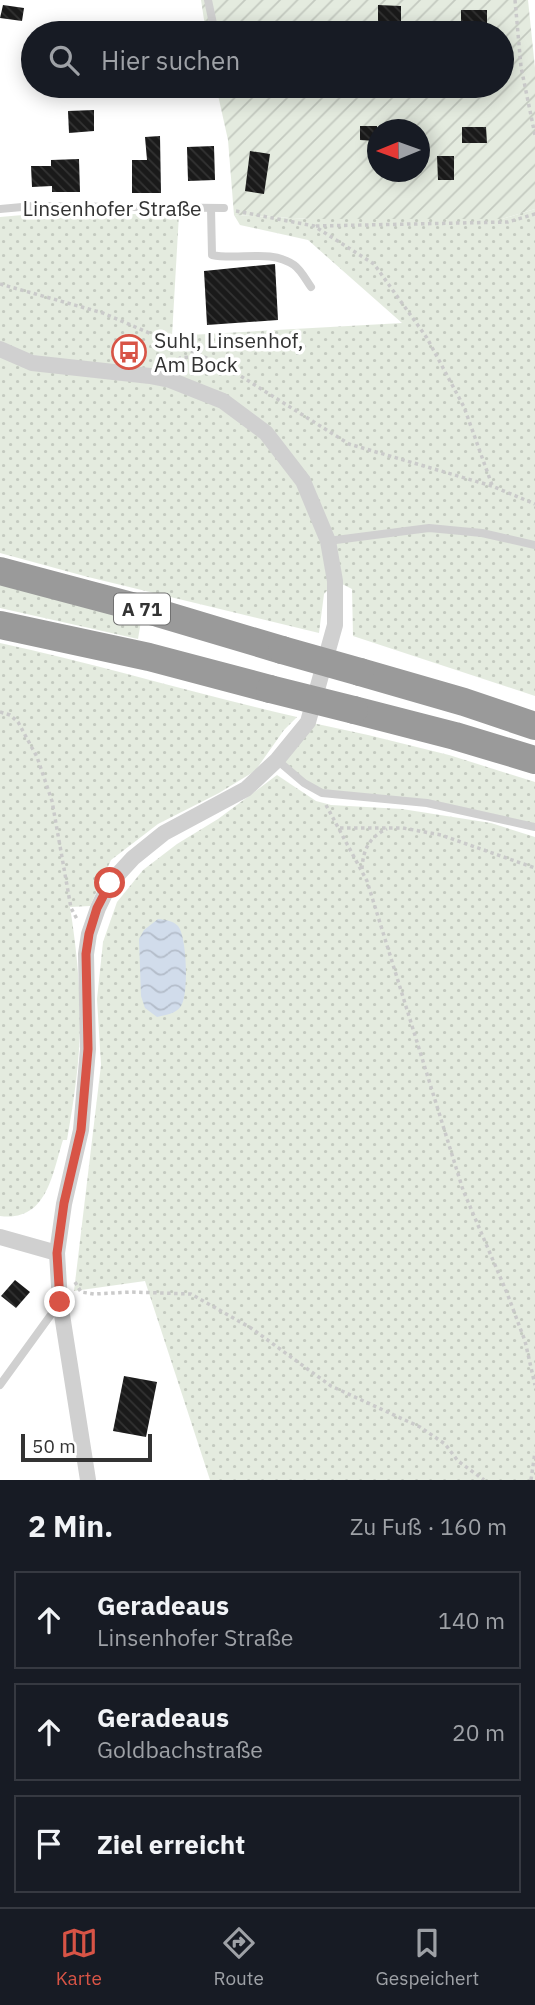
<!DOCTYPE html>
<html lang="de">
<meta charset="utf-8">
<style>
:root{--surface:#171b24;--page:#20242c;--text:#f1f3f6;--muted:#9ea1a6;--line:#363941;--accent:#d85446}
body{margin:0;font-family:"IBM Plex Sans",sans-serif;background:var(--page);color:var(--text)}
.compass{position:absolute;left:367px;top:119px;width:63px;height:63px;border-radius:50%;background:var(--surface);box-shadow:0 4px 18px #0003;rotate:269deg}
.scale{position:absolute;left:21px;bottom:18px;width:131px;box-sizing:border-box;padding-left:7px;border:4px solid #333;border-top:0;font-size:19px;line-height:24px;white-space:nowrap;color:#333;-webkit-text-stroke:5px #fff;paint-order:stroke}
.stop{position:absolute;width:21px;height:21px;margin:-16px;border:5px solid #d85446;border-radius:50%;background:#fff}
.stop.end{background:#d85446;border-color:#fff;box-shadow:0 2px 7px #0008}
.list{margin:0;padding:0;list-style:none}
h2{display:flex;justify-content:space-between;align-items:center;height:91px;margin:0;padding:0 28px;font-size:30px}
h2 small{font-size:23px;font-weight:400;color:var(--muted)}
.list li{display:grid;grid-template-columns:46px 1fr auto;gap:21px;align-items:center;box-sizing:border-box;height:98px;margin:0 14px 14px;padding:0 14px;border:2px solid var(--line);border-radius:0px}
.list b{display:block;font-size:26px;white-space:nowrap}
.list p{margin:0;font-size:23px;white-space:nowrap;color:var(--muted)}
.list em{font-size:23px;font-style:normal;color:var(--muted)}
.icon{flex:none;width:38px;height:38px;fill:none;stroke:currentColor;stroke-width:2;stroke-linecap:round;stroke-linejoin:round}
.map{position:relative;flex:none;width:535px;height:1480px;overflow:hidden}
.search{position:absolute;background:var(--surface);box-shadow:0 4px 18px #0003;left:21px;right:21px;top:21px;height:77px;display:flex;align-items:center;gap:18px;box-sizing:border-box;padding:0 24px;border-radius:38px;color:var(--muted);font-size:26px}
.sheet{height:427px;background:var(--surface)}
nav{display:flex;justify-content:space-around;align-items:center;box-sizing:border-box;height:98px;border-top:2px solid var(--line);background:var(--surface);font-size:19px;color:var(--muted)}
nav a{display:grid;justify-items:center;gap:4px}
nav .on{color:var(--accent)}
.map>svg:first-child{display:block}
.grass{fill:url(#grass-dots)}
.garden{fill:url(#garden-furrows);fill-rule:evenodd}
.water{fill:url(#water-waves)}
.building{fill:url(#building-back-hatch)}
.lines{fill:none;stroke-linecap:round;stroke-linejoin:round}
.path{stroke:#cacaca;stroke-width:3.5;stroke-dasharray:3.5 3.5;stroke-linecap:butt}
.service{stroke:#d0d0d0;stroke-width:8}
.minor{stroke:#d0d0d0;stroke-width:16}
.motorway{stroke:#9a9a9a;stroke-width:28}
.motorway-bridge{stroke:#9a9a9a;stroke-width:28}
.route{stroke:#d85446;stroke-width:9}
.labels{text-anchor:middle;dominant-baseline:central;stroke-width:7;stroke-linejoin:round;paint-order:stroke}
.shield{fill:#fff;stroke:#707070;stroke-width:2}
.shield-label{font-size:19px;font-weight:bold;fill:#333}
.street-label{font-size:21px;fill:#333;stroke:#fff}
.poi-label{font-size:21px;fill:#333;stroke:#fff;text-anchor:start}
</style>
<div class="map">
<svg width="535" height="1480" viewBox="0 0 535 1480">
<defs>
<pattern id="grass-dots" width="8" height="8" patternUnits="userSpaceOnUse" patternTransform="scale(1.75)"><rect width="8" height="8" fill="#e4ebdf"/><path d="M2 2h.1M6 6h.1" fill="none" stroke="#c4cac0" stroke-width="1.8" stroke-linecap="round"/></pattern>
<pattern id="garden-furrows" width="10" height="10" patternUnits="userSpaceOnUse" patternTransform="scale(1.75)"><rect width="10" height="10" fill="#e4ebdf"/><path d="M-1 1l2-2M0 10L10 0M9 11l2-2" fill="none" stroke="#c4cac0"/></pattern>
<pattern id="water-waves" width="16" height="10" patternUnits="userSpaceOnUse" patternTransform="scale(1.75)"><rect width="16" height="10" fill="#d1dceb"/><path d="M0 5q4-4 8 0t8 0" fill="none" stroke="#b4bdca"/></pattern>
<pattern id="building-back-hatch" width="6" height="6" patternUnits="userSpaceOnUse" patternTransform="scale(1.75)"><rect width="6" height="6" fill="#1a1a1a"/><path d="M-1 5l2 2M0 0l6 6M5-1l2 2" fill="none" stroke="#333"/></pattern>
</defs>
<rect width="100%" height="100%" fill="#fff"/>
<g class="grass">
<polygon points="535,209 535,696 353,636 352,589 336,581 324,594 319,633 88,577 0,553 0,217 34,214 179,214 172,336 402,323 308,240 240,225 234,215 311,219 502,219"/>
<polygon points="0,582 141,621 138,639 0,608"/>
<path d="M 0,643 C 100,665 197,694 297,717 L 284,730 L 255,771 L 219,793 L 158,824 L 111,860 L 90,906 L 70,907 C 76,945 80,982 80,1021 C 80,1061 74,1100 67,1140 L 63,1140 C 52,1175 47,1222 0,1216 Z"/>
<polygon points="308,722 368,735 449,755 535,782 535,827 427,803 322,793 277,760"/>
<polygon points="277,775 316,801 331,805 402,809 491,823 535,837 535,1480 210,1480 145,1281 74,1291 101,1065 97,999 103,942 117,902 143,870 177,844 218,819"/>
</g>
<path class="garden" d="M 201,0 L 528,0 L 535,68 L 535,209 L 502,219 L 311,219 L 234,215 L 228,140 L 216,86 L 502,86 L 502,33 L 206,33 ZM 378,130 L 420,130 L 420,172 L 378,172 Z"/>
<path class="water" d="M 158,919 C 165,920 172,920 178,926 C 187,936 189,996 181,1006 C 176,1014 165,1015 157,1017 L 145,1008 L 141,996 L 139,939 L 144,930 Z"/>
<g class="building">
<polygon points="3,5 24,8 22,21 0,18"/>
<polygon points="378,5 401,6 401,22 378,21"/>
<polygon points="461,10 487,10 487,30 461,29"/>
<polygon points="94,110 94,131 69,133 68,111"/>
<polygon points="360,126 377,126 377,141 360,140"/>
<polygon points="462,127 486,127 487,143 462,143"/>
<polygon points="160,136 161,193 132,193 132,160 147,160 145,137"/>
<polygon points="214,146 215,180 188,181 187,147"/>
<polygon points="250,151 270,154 264,194 245,191"/>
<polygon points="437,156 454,156 454,180 438,180"/>
<polygon points="79,159 80,192 52,192 52,186 32,187 31,166 51,166 51,160"/>
<polygon points="275,264 278,320 207,325 204,271"/>
<polygon points="15,1280 30,1292 16,1308 1,1296"/>
<polygon points="124,1376 157,1382 146,1437 113,1431"/>
</g>
<g class="lines">
<g class="path">
<polyline points="515,0 521,67 535,135"/>
<polyline points="236,211 314,226 374,264 427,338 464,407 492,485"/>
<polyline points="316,226 508,222 535,214"/>
<polyline points="0,284 103,313 223,365 349,444 492,486 535,504"/>
<polyline points="177,367 180,358 190,357 211,362"/>
<polyline points="0,712 10,715 18,722 37,757 52,801 71,908 77,919"/>
<polyline points="326,805 367,881 463,1190 507,1293 525,1341 535,1385"/>
<polyline points="340,828 403,828 441,835 535,868"/>
<path d="M 362,869 C 363,850 369,837 387,829"/>
<polyline points="75,1282 81,1292 94,1294 131,1292 191,1294 251,1328 331,1386 420,1427 445,1444 458,1461 484,1480"/>
<polyline points="531,1480 535,1452"/>
</g>
<g class="service">
<polyline points="208,0 215,33"/>
<path d="M 211,208 L 212,255 C 239,261 269,248 294,265 C 301,270 306,280 311,287"/>
<polyline points="0,209 33,206 224,208"/>
<polyline points="328,541 429,528 482,533 535,545"/>
<polyline points="277,760 304,783 322,793 427,803 535,827"/>
<polyline points="0,1385 58,1305"/>
</g>
<g class="minor">
<polyline points="0,349 32,363 150,376 170,380 223,401 266,433 303,481 328,541 335,581 335,625 308,722 277,760 246,789 164,833 133,858 110,883 98,908 89,934 86,954 88,1049 81,1130 64,1204 57,1253 60,1302 88,1480"/>
<polyline points="0,1237 57,1253"/>
</g>
<g class="motorway">
<polyline points="0,571 158,613 282,650"/>
<polyline points="0,625 149,657 270,689"/>
<polyline points="360,672 464,702 535,726"/>
<polyline points="354,710 455,736 535,760"/>
</g>
<g class="motorway-bridge">
<polyline points="282,650 360,672"/>
<polyline points="270,689 354,710"/>
</g>
</g>
<g class="lines">
<polyline class="route" points="60,1302 57,1253 64,1203 81,1130 88,1049 86,954 89,934 97,908 110,883"/>
</g>
<defs>
<g id="bus-ring" transform="scale(1.75)"><circle r="9.5" fill="#fff" stroke="#d85446" stroke-width="1.5"/><path d="M-5-6H5V4H4V6H2V4H-2V6H-4V4H-5ZM-3.5-4V0h7V-4ZM-3.5 1.2v1.5H-2V1.2ZM2 1.2v1.5H3.5V1.2Z" fill="#d85446"/></g>
</defs>
<g fill-rule="evenodd">
<use href="#bus-ring" x="129" y="352"/>
</g>
<g class="labels">
<rect class="shield" x="114" y="593.5" width="56" height="31" rx="5"/>
<g class="shield-label">
<text x="142" y="609">A 71</text>
</g>
<g class="street-label">
<text x="112" y="208">Linsenhofer Straße</text>
</g>
<g class="poi-label">
<text x="154" y="340">Suhl, Linsenhof,<tspan x="154" dy="24">Am Bock</tspan></text>
</g>
</g>
</svg>
<svg class="compass" viewBox="-18 -18 36 36"><path d="M0-13l5 13h-10z" fill="#e53935"/><path d="M0 13l5-13h-10z" fill="#9ea1a6"/></svg>
<div class="scale">50 m</div>
<div class="stop" style="left:110px;top:883px"></div>
<div class="stop end" style="left:60px;top:1302px"></div>
<div class="search"><svg class="icon" aria-label="search" viewBox="0 0 24 24"><circle cx="10" cy="10" r="6"/><path d="M15 15l6 6"/></svg>Hier suchen</div>
</div>
<section class="sheet">
<h2>2 Min.<small>Zu Fuß · 160 m</small></h2>
<ul class="list">
<li><svg class="icon" aria-label="ahead" viewBox="0 0 24 24"><path d="M12 20V5M6 11l6-6 6 6"/></svg><div><b>Geradeaus</b><p>Linsenhofer Straße</p></div><em>140 m</em></li>
<li><svg class="icon" aria-label="ahead" viewBox="0 0 24 24"><path d="M12 20V5M6 11l6-6 6 6"/></svg><div><b>Geradeaus</b><p>Goldbachstraße</p></div><em>20 m</em></li>
<li><svg class="icon" aria-label="arrive" viewBox="0 0 24 24"><path d="M6 21V4h12l-3 4 3 4H6"/></svg><div><b>Ziel erreicht</b></div></li>
</ul>
</section>
<nav>
<a class="on"><svg class="icon" aria-label="map" viewBox="0 0 24 24"><path d="M3 6l6-2 6 2 6-2v14l-6 2-6-2-6 2zM9 4v14M15 6v14"/></svg>Karte</a>
<a><svg class="icon" aria-label="directions" viewBox="0 0 24 24"><path d="M12 3l9 9-9 9-9-9zM9 14v-3h6M13 9l2 2-2 2"/></svg>Route</a>
<a><svg class="icon" aria-label="saved" viewBox="0 0 24 24"><path d="M7 4h10v16l-5-4-5 4z"/></svg>Gespeichert</a>
</nav>
